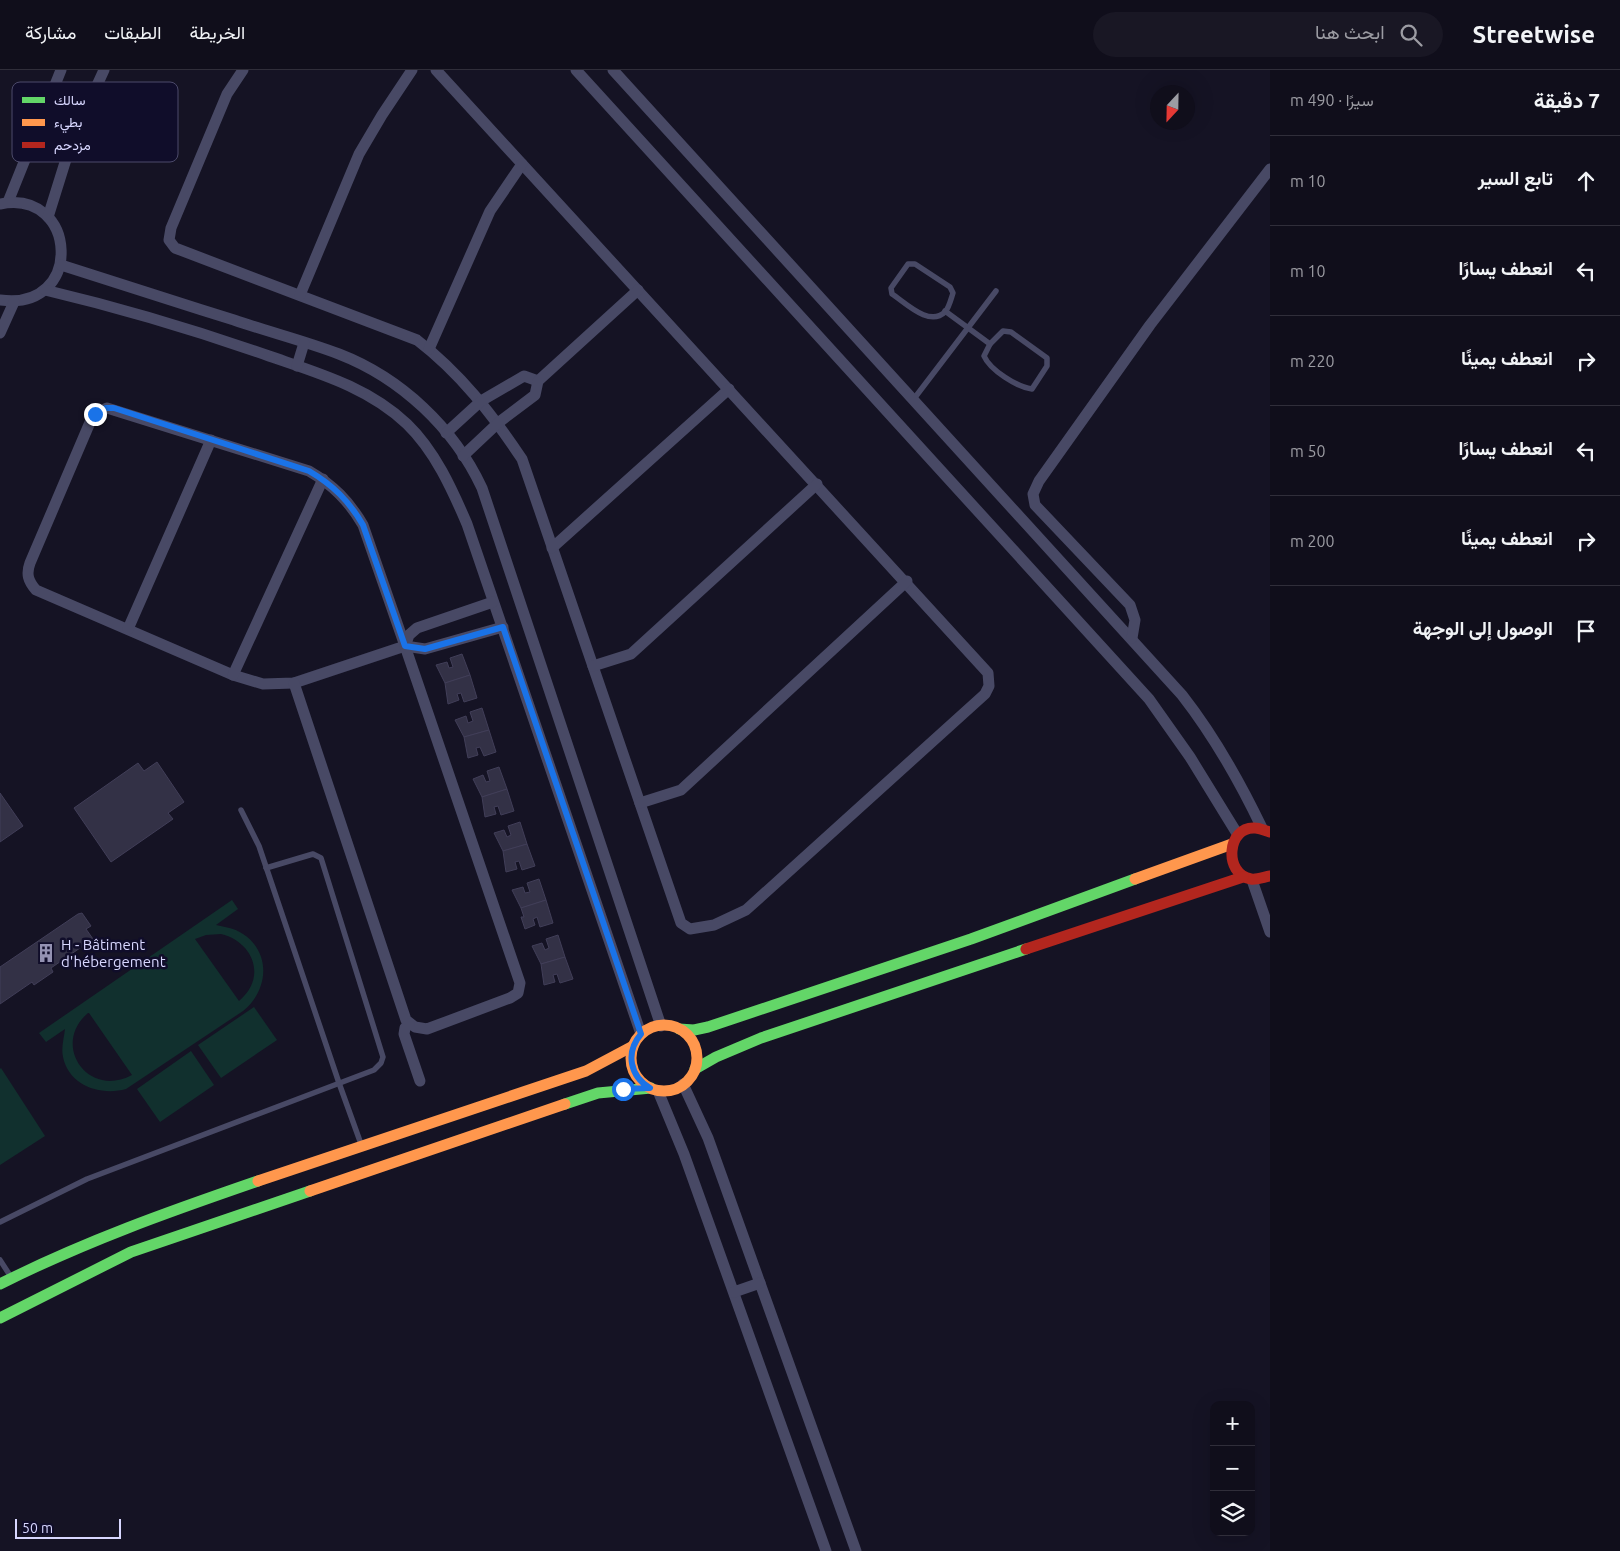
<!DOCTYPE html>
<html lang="ar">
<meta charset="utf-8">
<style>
:root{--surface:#100e1b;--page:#191724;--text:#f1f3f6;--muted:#9c9ca3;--line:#302e3a}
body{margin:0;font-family:Ubuntu,Vazirmatn,sans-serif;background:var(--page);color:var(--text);direction:rtl}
.controls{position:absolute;right:15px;bottom:15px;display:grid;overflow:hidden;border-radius:10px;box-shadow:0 5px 20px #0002}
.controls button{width:45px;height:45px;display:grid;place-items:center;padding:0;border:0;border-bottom:1px solid var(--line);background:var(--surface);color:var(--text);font:25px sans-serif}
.compass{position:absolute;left:1150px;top:15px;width:45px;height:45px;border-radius:50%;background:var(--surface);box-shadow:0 5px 20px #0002;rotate:202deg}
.scale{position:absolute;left:15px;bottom:12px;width:106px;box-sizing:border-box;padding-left:5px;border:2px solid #d8d7ff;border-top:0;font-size:14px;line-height:18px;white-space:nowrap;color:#d8d7ff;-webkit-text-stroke:4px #100d2a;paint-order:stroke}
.stop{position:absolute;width:15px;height:15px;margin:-11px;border:4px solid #1a73e8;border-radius:50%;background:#fff}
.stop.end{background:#1a73e8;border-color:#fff;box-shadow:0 1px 5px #0008}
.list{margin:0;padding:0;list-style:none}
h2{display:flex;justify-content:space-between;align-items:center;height:65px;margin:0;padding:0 20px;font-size:21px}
h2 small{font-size:16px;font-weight:400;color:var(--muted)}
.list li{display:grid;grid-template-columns:32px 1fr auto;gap:15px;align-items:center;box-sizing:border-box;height:90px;padding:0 20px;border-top:1px solid var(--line)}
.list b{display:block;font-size:19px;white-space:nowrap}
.list em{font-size:16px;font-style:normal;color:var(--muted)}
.icon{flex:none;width:28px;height:28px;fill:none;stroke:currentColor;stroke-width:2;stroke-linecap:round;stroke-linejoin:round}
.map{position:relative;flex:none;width:1270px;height:1481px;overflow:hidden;direction:ltr}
header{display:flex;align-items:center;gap:30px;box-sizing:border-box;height:70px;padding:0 25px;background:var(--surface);border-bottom:1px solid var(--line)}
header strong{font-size:24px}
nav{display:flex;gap:28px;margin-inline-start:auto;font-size:18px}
.search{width:350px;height:45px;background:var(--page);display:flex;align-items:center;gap:12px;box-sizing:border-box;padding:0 18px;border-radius:28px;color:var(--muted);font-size:19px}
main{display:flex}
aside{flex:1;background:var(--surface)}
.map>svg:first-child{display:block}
.green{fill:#11302e;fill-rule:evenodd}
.building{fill:#333146;stroke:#413e58}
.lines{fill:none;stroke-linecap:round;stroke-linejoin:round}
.lane{stroke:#484965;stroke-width:5.5}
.street{stroke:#484965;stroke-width:11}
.fast{stroke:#63d668;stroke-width:11}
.slow{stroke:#ff974d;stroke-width:11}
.jam{stroke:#b3261e;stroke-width:11}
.route{stroke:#1a73e8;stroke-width:6}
.labels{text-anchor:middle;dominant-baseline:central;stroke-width:5;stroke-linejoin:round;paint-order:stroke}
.poi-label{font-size:15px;fill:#d8d7ff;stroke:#100d2a;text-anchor:start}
.key{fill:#100d2a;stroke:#4c4a6a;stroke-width:1}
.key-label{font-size:14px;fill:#d8d7ff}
</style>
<header>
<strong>Streetwise</strong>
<div class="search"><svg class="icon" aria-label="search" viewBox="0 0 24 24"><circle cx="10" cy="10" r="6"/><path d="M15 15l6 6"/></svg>ابحث هنا</div>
<nav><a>الخريطة</a><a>الطبقات</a><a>مشاركة</a></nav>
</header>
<main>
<aside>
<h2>7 دقيقة<small>سيرًا · 490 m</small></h2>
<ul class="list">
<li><svg class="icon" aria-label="ahead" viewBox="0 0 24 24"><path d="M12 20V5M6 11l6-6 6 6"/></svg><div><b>تابع السير</b></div><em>10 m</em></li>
<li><svg class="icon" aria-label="left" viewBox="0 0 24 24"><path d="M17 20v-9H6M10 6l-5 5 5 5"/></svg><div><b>انعطف يسارًا</b></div><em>10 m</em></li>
<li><svg class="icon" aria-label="right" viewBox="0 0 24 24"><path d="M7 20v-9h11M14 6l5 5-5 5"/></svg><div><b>انعطف يمينًا</b></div><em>220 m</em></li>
<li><svg class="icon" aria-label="left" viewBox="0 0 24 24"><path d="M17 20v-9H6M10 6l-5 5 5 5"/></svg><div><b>انعطف يسارًا</b></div><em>50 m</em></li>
<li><svg class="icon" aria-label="right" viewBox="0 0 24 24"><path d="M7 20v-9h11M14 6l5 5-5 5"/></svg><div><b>انعطف يمينًا</b></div><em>200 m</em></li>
<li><svg class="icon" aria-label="arrive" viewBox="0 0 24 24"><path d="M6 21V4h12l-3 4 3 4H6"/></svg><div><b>الوصول إلى الوجهة</b></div></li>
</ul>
</aside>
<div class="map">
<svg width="1270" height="1481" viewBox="0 0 1270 1481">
<rect width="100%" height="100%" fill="#151324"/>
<g class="green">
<path d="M 232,830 L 238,839 L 216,855 C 225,857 234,858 243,864 C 272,883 268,921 243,941 L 126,1019 C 101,1026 69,1016 63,987 C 61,978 64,968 65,959 L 46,972 L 39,963 ZM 221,864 C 254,872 267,908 239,931 L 195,869 L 206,865 ZM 88,943 L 89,943 L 132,1005 C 87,1029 51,974 88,943 Z"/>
<polygon points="254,937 277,970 221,1008 198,975"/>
<polygon points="191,981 214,1015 160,1052 137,1019"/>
<polygon points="1,998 45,1066 0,1095 0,999"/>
</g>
<g class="building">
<polygon points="462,584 470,605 445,613 436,595 447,592 449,598 453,597 450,588"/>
<polygon points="470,605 477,628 464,632 461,623 457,624 459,630 448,634 445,613"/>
<polygon points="482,638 489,660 464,667 455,650 466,646 468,653 473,651 470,642"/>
<polygon points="489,660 496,682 484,686 480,677 476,678 478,685 468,688 464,667"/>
<polygon points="157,692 184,732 168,743 173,749 111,792 74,738 138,693 144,701"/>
<polygon points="499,697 507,719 482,727 473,709 483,705 486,712 490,711 487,701"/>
<polygon points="507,719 514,741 501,745 498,736 494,737 496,744 485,747 482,727"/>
<polygon points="0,723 23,756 0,772"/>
<polygon points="520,752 527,774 503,781 494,763 504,760 507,767 511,765 508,756"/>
<polygon points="527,774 535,796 522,800 519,791 515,792 517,799 506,802 503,781"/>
<polygon points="539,809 546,830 521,838 512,820 523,817 525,823 530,822 527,813"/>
<polygon points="546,830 553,853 540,857 537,847 533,849 535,855 525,859 521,847 524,847 521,838"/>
<polygon points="82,843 91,856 86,859 93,869 51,898 53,902 34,915 32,912 0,934 0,897 78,844"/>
<polygon points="558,865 565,887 541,894 532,876 542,873 545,880 549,878 546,869"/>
<polygon points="565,887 573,909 560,913 557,904 553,905 555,912 544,915 541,894"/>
</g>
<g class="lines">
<g class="lane">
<path d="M 908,194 L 915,194 L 950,217 L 953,223 C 951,229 949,238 945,242 C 929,257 906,233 892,224 L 891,218 Z"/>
<polyline points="945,241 990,274"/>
<path d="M 1003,261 L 1011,262 L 1047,288 L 1047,296 L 1032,319 C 1017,317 990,300 984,286 L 990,274 Z"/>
<polyline points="913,330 996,221"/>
<polyline points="241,740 259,776 339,1013 361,1074"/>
<polyline points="0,1152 87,1109 374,1000 381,993 383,987 321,788 313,784 266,798"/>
<polyline points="0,1190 11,1207"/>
</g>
<g class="street">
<path d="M 243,0 L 227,24 L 171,158 L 169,170 L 175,178 L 417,270 C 460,303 492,344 522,389 L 681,853 L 690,859 L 714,855 L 746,840 L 985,624 L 989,616 L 988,603 L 436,0"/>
<polyline points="576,0 1149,629 1190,687 1238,765"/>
<path d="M 613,0 L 1182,625 C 1214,666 1239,710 1262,758"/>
<polyline points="8,132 61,0"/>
<path d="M 0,134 C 78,118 85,242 0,230"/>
<polyline points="48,147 72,70 104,0"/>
<path d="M 61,195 C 118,213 176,232 234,250 C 269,262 305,271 339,284 C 401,308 454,358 482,418 L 661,956"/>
<path d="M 45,220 C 121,238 195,260 269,286 C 318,303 368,317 407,354 C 435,381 452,419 467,454 L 641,964"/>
<polyline points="300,225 359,84 382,45 412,0"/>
<polyline points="0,263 14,232"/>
<polyline points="429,279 490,141 522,94"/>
<polyline points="297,296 304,273"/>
<path d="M 107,338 L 309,401 C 333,415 349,431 363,455 L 405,576 L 294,613 L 263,614 L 233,605 L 36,520 C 28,511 26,504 30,493 L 91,350 L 95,344 Z"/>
<polyline points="446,363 481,331 524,306 538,311"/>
<polyline points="463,386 498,353 535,325 538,311 638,220"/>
<polyline points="552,478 729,319"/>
<polyline points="128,559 211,370"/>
<polyline points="1132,568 1135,550 1130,535 1035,435 1033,424 1039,411 1150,255 1270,99"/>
<polyline points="405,576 425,579 503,557"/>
<polyline points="593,596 631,584 817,414"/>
<polyline points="233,605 323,409"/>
<polyline points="294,613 406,950 415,957 427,959 510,928 518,923 520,913 405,576 409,565 417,558 493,532"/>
<polyline points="640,733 681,720 907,511"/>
<polyline points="1252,810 1270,862"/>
<polyline points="409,954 405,958 404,964 420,1011"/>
<polyline points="683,1014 708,1068 856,1481"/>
<polyline points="658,1021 684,1084 826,1481"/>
<polyline points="734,1222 760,1213"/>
</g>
<g class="fast">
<polyline points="679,959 694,960 708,957 971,869 1135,809"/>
<polyline points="695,999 716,987 761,968 1026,879"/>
<polyline points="565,1034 598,1023 651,1018"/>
<path d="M 0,1214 C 86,1171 168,1142 258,1111"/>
<polyline points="0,1248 131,1182 310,1121"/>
</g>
<g class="slow">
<polyline points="1135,809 1232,774"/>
<circle cx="664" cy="988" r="33"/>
<polyline points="258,1111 586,1001 633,976"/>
<polyline points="310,1121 565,1034"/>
</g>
<g class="jam">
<path d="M 1270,762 C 1265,761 1260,758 1255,758 C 1227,756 1223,804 1251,809 C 1256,810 1264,807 1270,806"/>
<polyline points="1026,879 1243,807"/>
</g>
</g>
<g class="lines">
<path class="route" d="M 95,344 L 106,338 L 114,338 L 309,401 C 333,415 349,431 363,455 L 405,576 L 425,579 L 503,557 L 641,964 C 625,983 630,1006 650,1018 L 623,1019"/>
</g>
<defs>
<g id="building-bare" transform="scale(1.5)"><path d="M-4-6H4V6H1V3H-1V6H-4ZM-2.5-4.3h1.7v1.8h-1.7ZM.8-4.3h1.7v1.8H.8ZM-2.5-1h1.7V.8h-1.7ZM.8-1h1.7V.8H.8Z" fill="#9492b2" stroke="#100d2a" stroke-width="2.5" paint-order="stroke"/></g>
</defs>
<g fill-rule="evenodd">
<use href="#building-bare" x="46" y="883"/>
</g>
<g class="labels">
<g class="poi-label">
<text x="61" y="874">H - Bâtiment<tspan x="61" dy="17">d'hébergement</tspan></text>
</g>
</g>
<rect x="12" y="12" width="166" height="80" rx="8" class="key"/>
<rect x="22" y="27" width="23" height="6" fill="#63d668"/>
<rect x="22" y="49" width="23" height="7" fill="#ff974d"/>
<rect x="22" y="72" width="23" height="6" fill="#b3261e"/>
<g class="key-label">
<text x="54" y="35">سالك</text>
<text x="54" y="57">بطيء</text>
<text x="54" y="80">مزدحم</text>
</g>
</svg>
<div class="controls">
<button>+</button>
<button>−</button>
<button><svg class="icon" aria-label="layers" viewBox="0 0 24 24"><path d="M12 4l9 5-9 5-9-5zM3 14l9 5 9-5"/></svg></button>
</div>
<svg class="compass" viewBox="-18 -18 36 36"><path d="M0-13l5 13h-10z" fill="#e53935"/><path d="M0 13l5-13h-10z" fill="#9c9ca3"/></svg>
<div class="scale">50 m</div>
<div class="stop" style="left:623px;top:1019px"></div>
<div class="stop end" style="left:95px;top:344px"></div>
</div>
</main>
